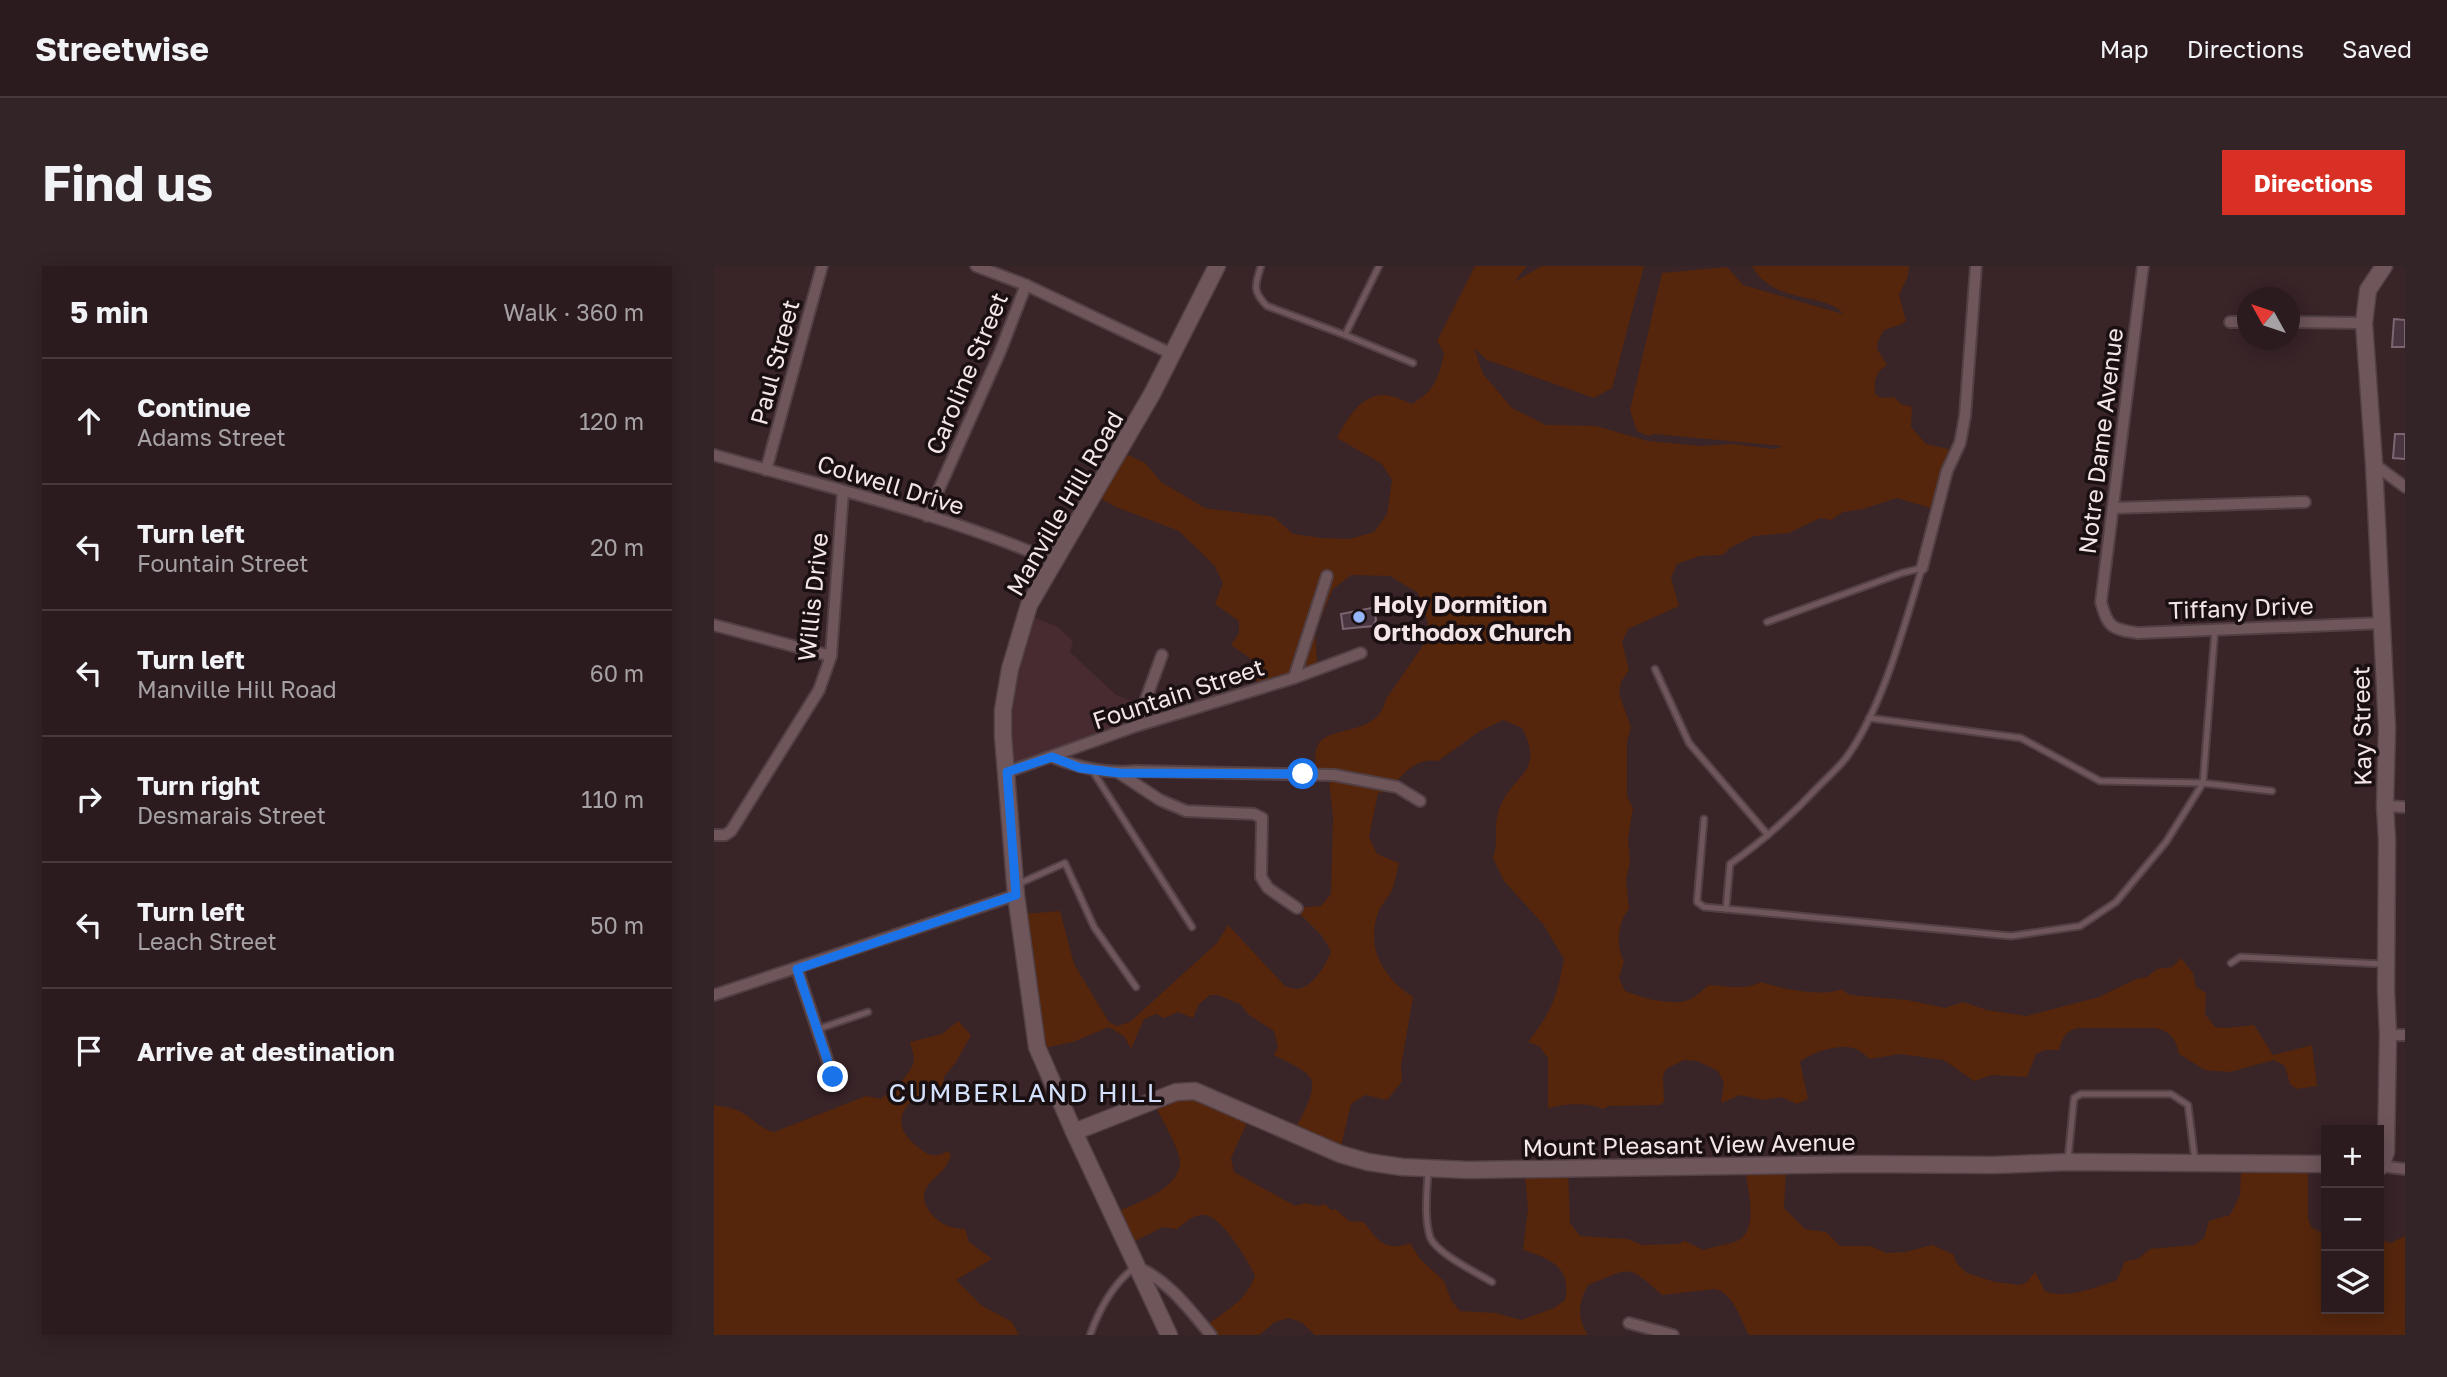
<!DOCTYPE html>
<meta charset="utf-8">
<style>
:root{--surface:#2b1b1e;--page:#332427;--text:#f1f3f6;--muted:#a6a1a4;--line:#47393c;--accent:#d93025}
body{margin:0;font-family:"Golos Text",sans-serif;background:var(--page);color:var(--text)}
.controls{position:absolute;right:21px;bottom:21px;display:grid;overflow:hidden;border-radius:0px;box-shadow:0 4px 18px #0003}
.controls button{width:63px;height:63px;display:grid;place-items:center;padding:0;border:0;border-bottom:2px solid var(--line);background:var(--surface);color:var(--text);font:35px sans-serif}
.compass{position:absolute;left:1523px;top:21px;width:63px;height:63px;border-radius:50%;background:var(--surface);box-shadow:0 4px 18px #0003;rotate:310deg}
.stop{position:absolute;width:21px;height:21px;margin:-16px;border:5px solid #1a73e8;border-radius:50%;background:#fff}
.stop.end{background:#1a73e8;border-color:#fff;box-shadow:0 2px 7px #0008}
.list{margin:0;padding:0;list-style:none}
h2{display:flex;justify-content:space-between;align-items:center;height:91px;margin:0;padding:0 28px;font-size:30px}
h2 small{font-size:23px;font-weight:400;color:var(--muted)}
.list li{display:grid;grid-template-columns:46px 1fr auto;gap:21px;align-items:center;box-sizing:border-box;height:126px;padding:0 28px;border-top:2px solid var(--line)}
.list b{display:block;font-size:26px;white-space:nowrap}
.list p{margin:0;font-size:23px;white-space:nowrap;color:var(--muted)}
.list em{font-size:23px;font-style:normal;color:var(--muted)}
.icon{flex:none;width:38px;height:38px;fill:none;stroke:currentColor;stroke-width:2;stroke-linecap:round;stroke-linejoin:round}
.map{position:relative;flex:none;width:1691px;height:1069px;overflow:hidden;border-radius:0px}
header{display:flex;align-items:center;gap:42px;box-sizing:border-box;height:98px;padding:0 35px;background:var(--surface);border-bottom:2px solid var(--line)}
header strong{font-size:33px}
nav{display:flex;gap:38px;margin-inline-start:auto;font-size:24px}
.intro{display:flex;align-items:center;justify-content:space-between;box-sizing:border-box;height:168px;padding:0 42px}
h1{margin:0;font-size:49px}
.button{padding:18px 32px;border-radius:0px;background:var(--accent);color:#fff;font-size:24px;font-weight:700}
main{display:flex;gap:42px;padding:0 42px}
aside{flex:1;background:var(--surface);border-radius:0px;box-shadow:0 4px 18px #0003}
.map>svg:first-child{display:block}
.built{fill:#472b31}
.green{fill:#55260c}
.building{fill:#4a3641;stroke:#7b6570;stroke-width:2}
.lines{fill:none;stroke-linecap:round;stroke-linejoin:round}
.lane-casing{stroke:#524045;stroke-width:9}
.street-casing{stroke:#524045;stroke-width:14}
.secondary-casing{stroke:#524045;stroke-width:19}
.lane{stroke:#6f565b;stroke-width:5}
.street{stroke:#6f565b;stroke-width:10}
.secondary{stroke:#6f565b;stroke-width:16}
.route{stroke:#1a73e8;stroke-width:9}
.poi-dot{fill:#95b6fd;stroke:#1a1012;stroke-width:2.5}
.labels{text-anchor:middle;dominant-baseline:central;stroke-width:7;stroke-linejoin:round;paint-order:stroke}
.street-label{font-size:24px;fill:#f4e5e8;stroke:#1a1012}
.poi-label{font-size:24px;font-weight:bold;fill:#f4e5e8;stroke:#1a1012;text-anchor:start}
.neighbourhood-label{font-size:26px;letter-spacing:2px;fill:#d4e1fc;stroke:#1a1012}
</style>
<header>
<strong>Streetwise</strong>
<nav><a>Map</a><a>Directions</a><a>Saved</a></nav>
</header>
<div class="intro"><h1>Find us</h1><a class="button">Directions</a></div>
<main>
<aside>
<h2>5 min<small>Walk · 360 m</small></h2>
<ul class="list">
<li><svg class="icon" aria-label="ahead" viewBox="0 0 24 24"><path d="M12 20V5M6 11l6-6 6 6"/></svg><div><b>Continue</b><p>Adams Street</p></div><em>120 m</em></li>
<li><svg class="icon" aria-label="left" viewBox="0 0 24 24"><path d="M17 20v-9H6M10 6l-5 5 5 5"/></svg><div><b>Turn left</b><p>Fountain Street</p></div><em>20 m</em></li>
<li><svg class="icon" aria-label="left" viewBox="0 0 24 24"><path d="M17 20v-9H6M10 6l-5 5 5 5"/></svg><div><b>Turn left</b><p>Manville Hill Road</p></div><em>60 m</em></li>
<li><svg class="icon" aria-label="right" viewBox="0 0 24 24"><path d="M7 20v-9h11M14 6l5 5-5 5"/></svg><div><b>Turn right</b><p>Desmarais Street</p></div><em>110 m</em></li>
<li><svg class="icon" aria-label="left" viewBox="0 0 24 24"><path d="M17 20v-9H6M10 6l-5 5 5 5"/></svg><div><b>Turn left</b><p>Leach Street</p></div><em>50 m</em></li>
<li><svg class="icon" aria-label="arrive" viewBox="0 0 24 24"><path d="M6 21V4h12l-3 4 3 4H6"/></svg><div><b>Arrive at destination</b></div></li>
</ul>
</aside>
<div class="map">
<svg width="1691" height="1069" viewBox="0 0 1691 1069">
<rect width="100%" height="100%" fill="#392428"/>
<polygon class="built" points="317,350 344,361 359,375 356,386 402,429 433,440 428,456 297,509 292,454"/>
<g class="green">
<path d="M 761,0 L 813,0 L 800,16 L 828,0 L 930,0 L 898,122 L 880,132 L 773,94 L 760,82 L 769,108 L 798,142 L 832,159 L 882,160 L 934,175 L 987,180 L 1019,178 L 1060,183 L 1069,180 L 940,168 L 934,170 L 923,165 L 916,144 L 948,7 L 1013,1 L 1029,19 L 1129,48 C 1113,26 1059,39 1038,0 L 1195,0 L 1194,10 L 1185,29 L 1192,55 L 1186,59 L 1170,64 L 1164,75 L 1163,83 L 1173,99 C 1161,106 1160,115 1161,128 L 1167,132 L 1180,131 L 1187,138 L 1198,141 L 1197,161 L 1212,178 L 1243,185 L 1223,244 L 1183,232 L 1149,243 L 1129,246 L 1117,254 L 1106,252 L 1075,267 L 1040,270 L 1016,282 L 1009,289 L 985,290 L 963,298 L 957,312 L 965,340 L 914,363 L 908,376 L 915,404 L 907,416 L 905,428 L 917,461 L 913,475 L 913,531 L 919,542 L 914,573 L 916,596 L 912,614 L 915,643 C 904,655 901,681 910,695 L 905,712 L 911,725 C 929,732 958,741 977,733 C 983,730 989,723 995,719 C 1012,720 1030,725 1047,716 C 1065,722 1109,732 1127,723 L 1136,729 L 1193,734 L 1231,742 L 1249,736 L 1273,744 L 1312,750 L 1385,731 L 1422,713 L 1433,711 L 1443,703 L 1458,701 L 1467,692 L 1479,707 L 1482,721 L 1492,727 L 1491,748 L 1501,761 L 1512,762 L 1540,759 L 1559,789 L 1598,779 L 1603,820 L 1583,823 L 1576,818 L 1571,800 L 1560,794 L 1516,806 L 1491,804 L 1465,788 C 1462,773 1457,766 1442,762 L 1365,762 C 1352,764 1348,772 1345,784 L 1331,784 L 1322,788 L 1313,811 L 1278,809 L 1260,815 L 1230,794 L 1186,788 L 1156,793 C 1152,790 1147,785 1142,783 C 1126,777 1098,786 1086,796 L 1094,833 L 1083,838 L 1067,831 L 1049,834 L 1026,829 L 1007,837 L 1010,817 L 1004,805 L 983,795 L 970,794 L 952,803 L 949,810 L 950,836 L 946,839 L 895,840 L 889,843 C 873,836 851,838 834,842 L 834,792 L 825,780 L 814,776 C 838,745 843,731 850,693 L 829,658 L 790,615 L 779,592 C 785,576 779,561 785,544 C 798,506 832,509 808,462 L 789,454 L 766,465 L 724,495 C 700,491 688,510 673,526 L 664,527 L 655,571 L 663,588 L 685,597 C 683,606 681,616 678,624 C 674,632 667,639 664,647 C 651,683 671,713 699,731 L 687,800 L 688,815 L 673,834 L 651,829 L 637,838 L 625,888 L 579,867 C 585,854 606,822 595,810 C 587,801 570,795 560,789 L 564,781 L 560,765 L 535,749 L 526,738 L 504,729 L 496,729 L 485,738 L 479,752 L 464,746 L 450,752 L 442,748 L 430,753 L 417,783 L 411,771 L 395,761 L 359,776 L 330,782 L 309,648 L 346,645 L 360,698 L 395,756 L 403,760 L 416,756 L 503,677 L 514,659 L 571,720 C 572,721 581,723 582,723 C 598,723 613,698 617,685 L 608,670 L 581,643 L 581,642 L 607,640 L 617,628 L 619,551 L 615,514 L 602,512 C 602,502 599,488 604,479 C 615,458 663,472 672,433 L 708,381 L 714,357 L 704,327 L 676,310 L 637,309 L 619,323 L 601,366 L 603,395 L 607,403 L 545,422 L 536,392 L 517,379 L 525,367 L 525,355 L 501,338 L 509,317 L 500,299 L 465,265 L 402,241 L 384,231 L 410,187 L 431,197 L 447,216 L 491,242 L 560,251 L 579,268 L 607,272 L 636,273 L 660,266 L 673,248 L 678,214 L 668,198 L 623,172 C 632,154 647,128 671,129 C 681,130 690,135 698,138 C 720,125 725,112 730,87 L 723,75 Z"/>
<path d="M 244,755 L 257,769 L 242,796 L 230,811 L 228,828 L 216,824 C 187,836 175,860 204,881 C 209,885 216,891 224,889 C 228,889 231,886 234,885 L 237,889 C 232,906 222,908 213,921 C 203,936 220,954 234,960 C 239,962 246,963 251,963 L 255,976 L 278,993 L 242,1014 L 267,1039 L 298,1056 L 305,1069 L 0,1069 L 0,839 C 10,841 20,842 29,847 C 40,854 47,863 60,866 L 152,830 L 167,833 C 178,824 199,808 200,793 C 200,787 197,781 196,776 L 228,768 Z"/>
<path d="M 485,827 L 537,848 L 517,892 L 520,906 L 581,940 L 591,937 L 604,940 L 611,938 L 617,944 L 621,943 L 635,955 L 650,956 C 664,975 671,986 696,977 L 706,993 L 730,1015 L 737,1034 L 746,1045 L 782,1047 L 807,1054 L 840,1042 L 851,1034 C 858,1002 836,992 809,984 L 814,943 L 811,910 L 854,905 L 856,957 L 866,970 L 914,973 L 928,979 L 964,978 L 971,975 L 989,984 C 1000,980 1014,979 1023,975 C 1045,965 1034,926 1032,906 L 1072,904 L 1070,942 L 1091,963 L 1112,966 L 1126,980 L 1156,980 L 1173,987 L 1191,986 L 1218,979 L 1239,988 L 1243,998 L 1253,1007 L 1281,1016 L 1305,1019 L 1312,1017 L 1321,1006 L 1331,1025 C 1353,1034 1382,1021 1403,1014 L 1411,995 L 1424,993 L 1436,983 L 1480,979 L 1490,972 L 1495,955 L 1516,949 L 1526,929 L 1527,902 L 1594,900 L 1594,952 L 1597,961 L 1608,967 L 1612,977 L 1612,1043 L 1665,1043 L 1665,973 L 1677,977 L 1691,970 L 1691,1069 L 1035,1069 C 1027,1054 1019,1027 1001,1023 L 948,1029 C 912,997 918,1002 874,1019 C 864,1037 863,1052 874,1069 L 601,1069 L 587,1056 L 575,1052 L 561,1056 L 545,1069 L 496,1069 L 490,1061 C 510,1046 534,1034 541,1009 C 533,994 506,946 487,949 C 478,950 470,957 463,963 L 449,961 L 413,979 L 400,947 C 420,938 467,923 466,895 C 466,885 447,851 441,840 Z"/>
</g>
<g class="building">
<polygon points="1680,53 1691,54 1691,81 1678,81"/>
<polygon points="1681,168 1691,168 1691,193 1679,192"/>
<polygon points="657,342 661,347 662,354 659,360 629,363 627,348"/>
</g>
<g class="lines">
<g class="lane-casing">
<g id="lane">
<path d="M 547,0 C 541,19 538,25 553,40 L 631,69 L 699,97"/>
<polyline points="631,69 665,0"/>
<path d="M 1053,356 L 1188,307 L 1208,302 C 1189,363 1169,441 1132,492 C 1124,502 1114,511 1105,520 C 1078,549 1049,575 1016,598 L 1012,643 L 1297,670 L 1366,660 L 1402,636 L 1452,576 L 1489,517 L 1501,363"/>
<polyline points="941,403 975,477 1054,569"/>
<polyline points="1155,452 1307,472 1386,515 1489,517 1558,525"/>
<polyline points="378,504 478,661"/>
<polyline points="990,553 983,636 990,641 1012,643"/>
<polyline points="304,618 351,597 380,661 422,721"/>
<polyline points="1517,697 1526,691 1669,698"/>
<polyline points="104,763 154,746"/>
<polyline points="1354,893 1360,832 1367,828 1457,828 1474,839 1481,895"/>
<path d="M 714,906 C 713,926 710,951 716,971 C 722,987 763,1007 778,1016"/>
<path d="M 376,1069 C 385,1044 399,1018 420,1002"/>
</g>
</g>
<g class="street-casing">
<g id="street">
<polyline points="262,0 312,19 458,88"/>
<path d="M 1429,0 L 1387,336 C 1394,362 1398,363 1424,367 L 1668,357"/>
<polyline points="1516,56 1534,56"/>
<polyline points="1576,56 1650,57"/>
<path d="M 0,189 C 113,221 230,248 339,295"/>
<polyline points="1660,198 1691,221"/>
<polyline points="52,204 108,0"/>
<polyline points="1399,242 1591,236"/>
<polyline points="213,250 286,86 312,19"/>
<polyline points="1208,302 1233,205 1246,177 1251,150 1262,0"/>
<polyline points="0,359 117,390"/>
<polyline points="580,412 613,310"/>
<polyline points="422,460 448,389"/>
<path d="M 338,491 C 365,502 392,508 422,505 L 620,509 L 683,521 L 706,535"/>
<polyline points="293,506 422,460 580,412 647,387"/>
<polyline points="405,507 446,534 472,545 540,548 548,552 547,611 554,622 583,642"/>
<polyline points="1671,540 1691,541"/>
<polyline points="0,569 11,569 17,565 105,424 117,390 129,225"/>
<polyline points="83,703 119,811"/>
<polyline points="0,729 302,629"/>
<polyline points="1674,769 1691,769"/>
<polyline points="1667,900 1691,903"/>
<path d="M 423,1001 C 454,1014 475,1043 497,1069"/>
<polyline points="915,1057 959,1069"/>
</g>
</g>
<g class="secondary-casing">
<g id="secondary">
<polyline points="360,866 462,826 481,825 626,888 654,896 688,901 754,904 1146,898 1280,899 1354,896 1612,898"/>
<polyline points="1665,900 1667,900 1672,886 1674,769 1672,724 1673,574 1671,540 1673,462 1660,198 1650,57 1654,24 1670,0"/>
<polyline points="455,1069 360,866 323,781 302,629 289,470 289,444 296,403 315,339 438,128 503,0"/>
</g>
</g>
<use href="#lane" class="lane"/>
<use href="#street" class="street"/>
<use href="#secondary" class="secondary"/>
</g>
<g class="lines">
<polyline class="route" points="119,811 83,703 302,629 293,506 338,491 366,502 405,507 589,508"/>
</g>
<circle class="poi-dot" cx="645" cy="351" r="7"/>
<g class="labels">
<g class="street-label">
<text transform="translate(60 96) rotate(-75)">Paul Street</text>
<text transform="translate(252 107) rotate(-67)">Caroline Street</text>
<text transform="translate(1386 175) rotate(-83)">Notre Dame Avenue</text>
<text transform="translate(177 218) rotate(17)">Colwell Drive</text>
<text transform="translate(350 237) rotate(-60)">Manville Hill Road</text>
<text transform="translate(98 331) rotate(-84)">Willis Drive</text>
<text transform="translate(1527 341) rotate(-2)">Tiffany Drive</text>
<text transform="translate(464 427) rotate(-18)">Fountain Street</text>
<text transform="translate(1647 460) rotate(-91)">Kay Street</text>
<text transform="translate(975 878) rotate(-1)">Mount Pleasant View Avenue</text>
</g>
<g class="poi-label">
<text x="659" y="337">Holy Dormition<tspan x="659" dy="28">Orthodox Church</tspan></text>
</g>
<g class="neighbourhood-label">
<text x="312" y="826">CUMBERLAND HILL</text>
</g>
</g>
</svg>
<div class="controls">
<button>+</button>
<button>−</button>
<button><svg class="icon" aria-label="layers" viewBox="0 0 24 24"><path d="M12 4l9 5-9 5-9-5zM3 14l9 5 9-5"/></svg></button>
</div>
<svg class="compass" viewBox="-18 -18 36 36"><path d="M0-13l5 13h-10z" fill="#e53935"/><path d="M0 13l5-13h-10z" fill="#a6a1a4"/></svg>
<div class="stop" style="left:589px;top:508px"></div>
<div class="stop end" style="left:119px;top:811px"></div>
</div>
</main>
